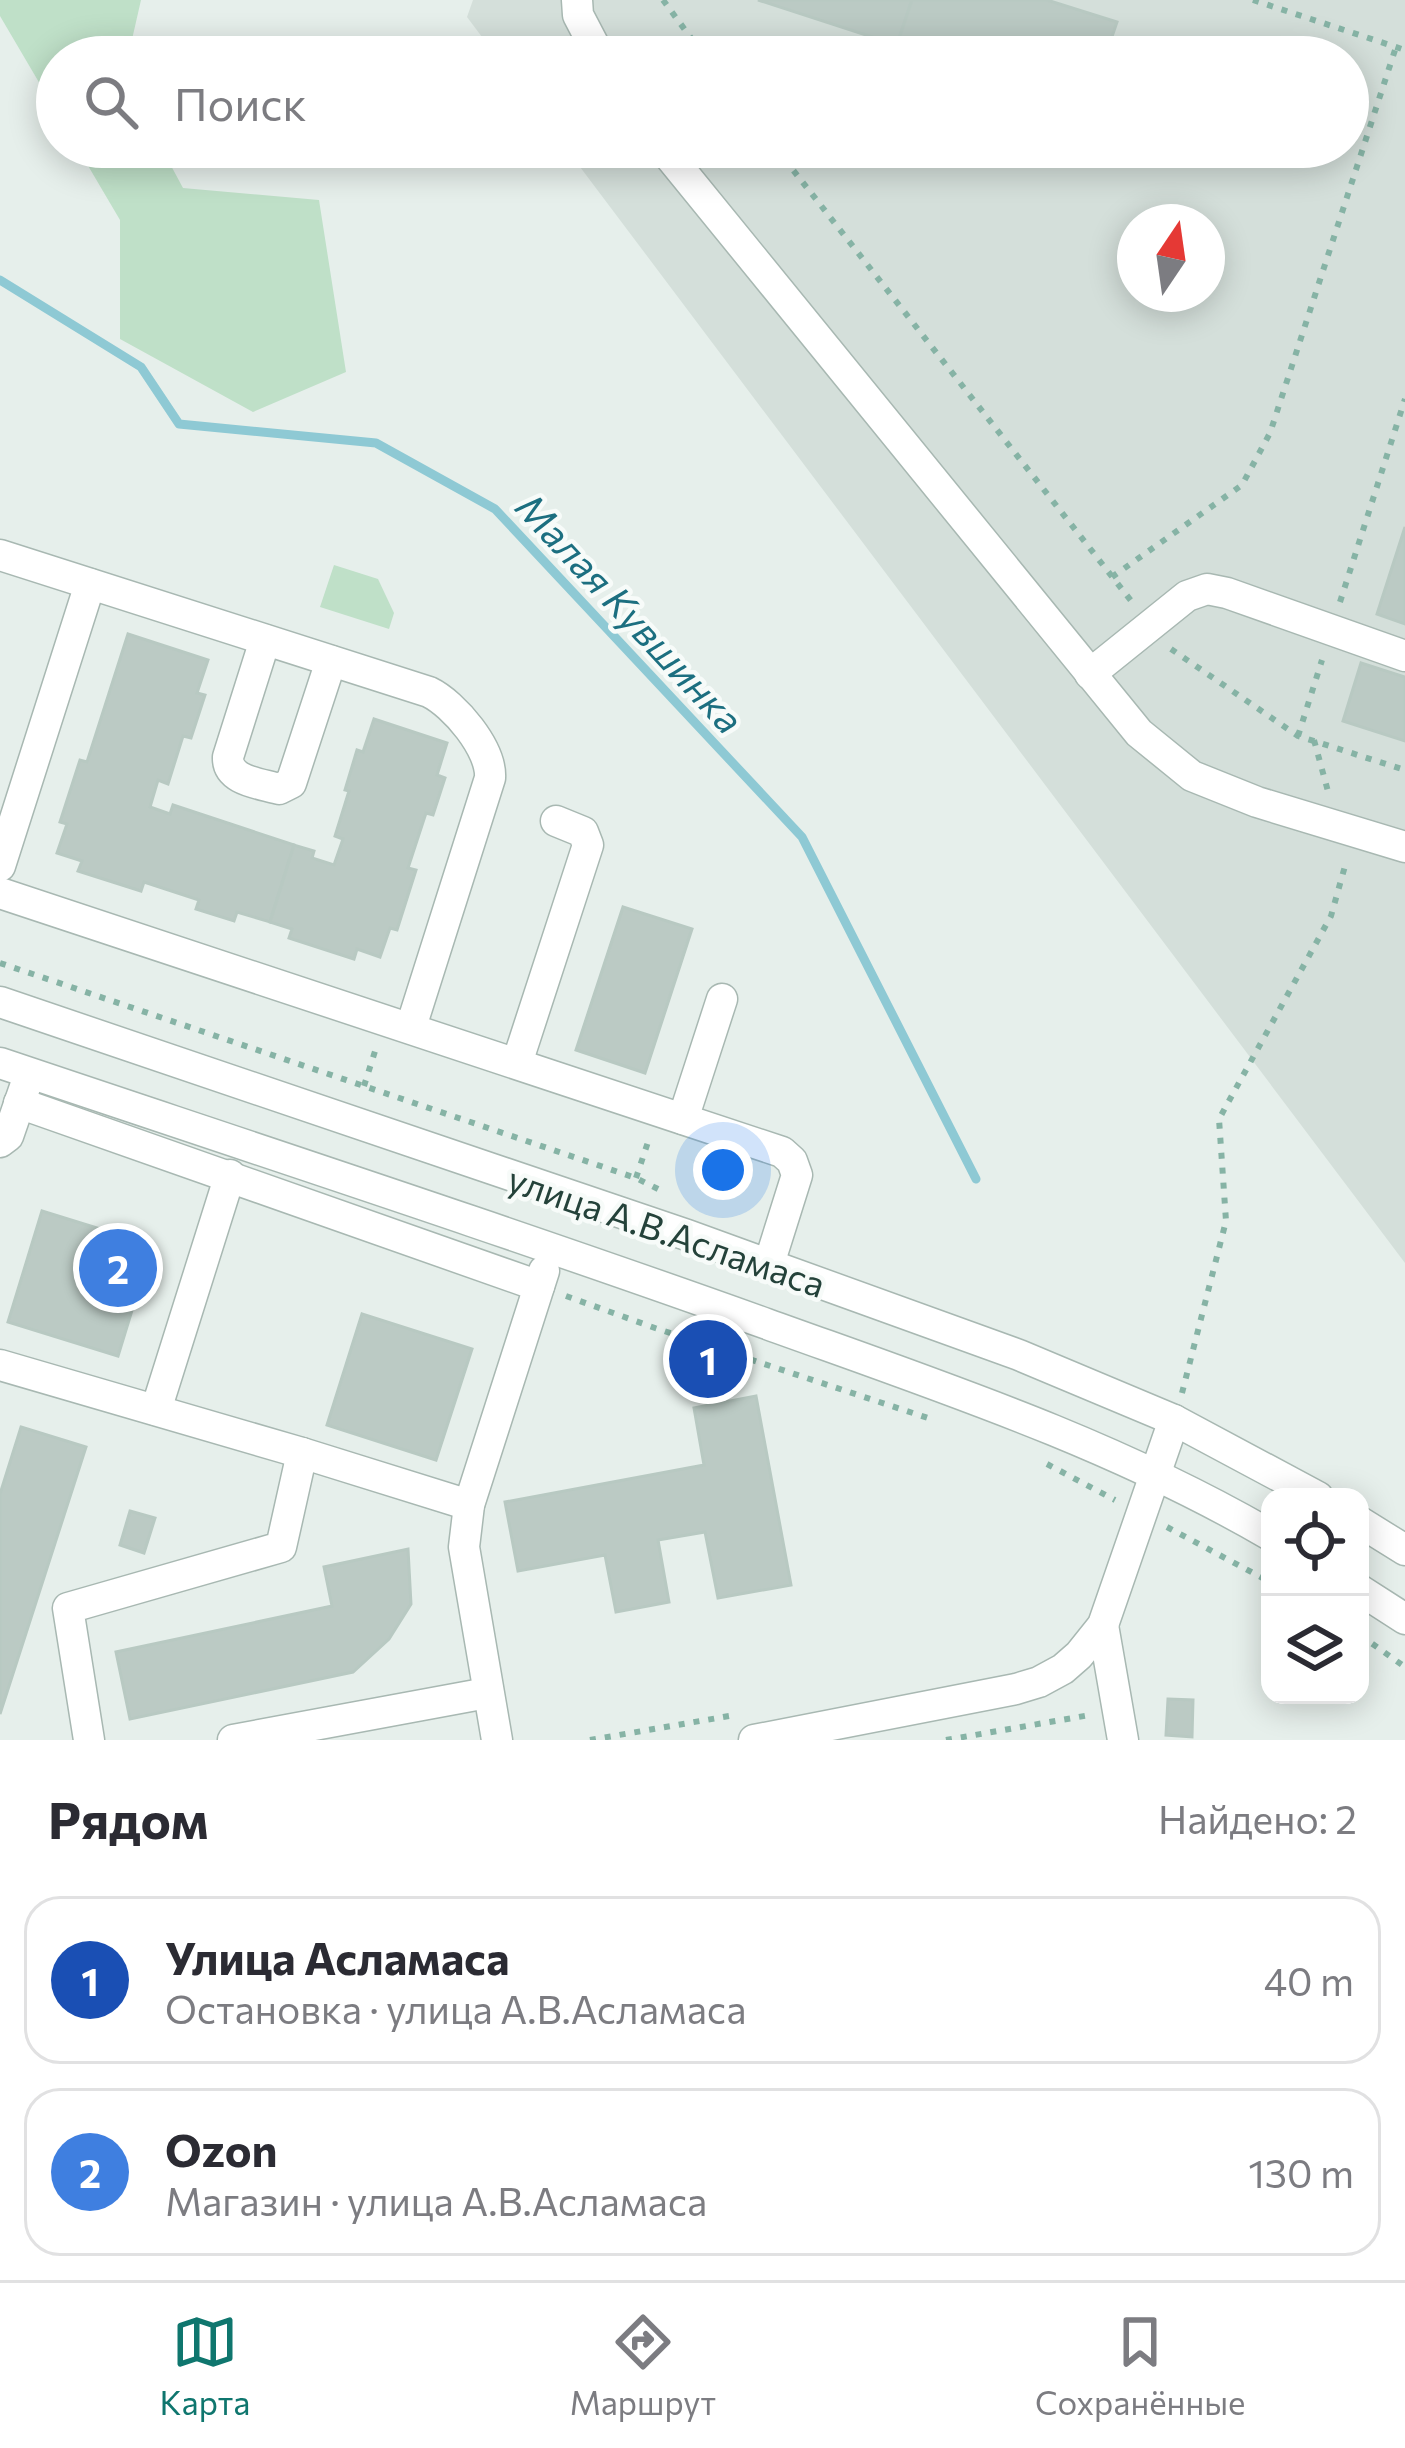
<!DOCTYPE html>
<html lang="ru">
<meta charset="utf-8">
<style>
:root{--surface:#fff;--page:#f2f2f3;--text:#2b2b33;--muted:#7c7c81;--line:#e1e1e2;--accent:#0f766e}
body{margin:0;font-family:Commissioner,sans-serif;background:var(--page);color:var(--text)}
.controls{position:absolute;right:36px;bottom:36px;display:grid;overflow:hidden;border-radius:24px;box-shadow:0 6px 30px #0003}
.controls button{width:108px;height:108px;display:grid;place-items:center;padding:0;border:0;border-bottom:3px solid var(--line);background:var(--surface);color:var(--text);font:60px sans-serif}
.compass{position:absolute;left:1117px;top:204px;width:108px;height:108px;border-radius:50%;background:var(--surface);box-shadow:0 6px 30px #0003;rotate:13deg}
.you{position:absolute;left:723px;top:1170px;width:42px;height:42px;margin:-30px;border:9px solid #fff;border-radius:50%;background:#1a73e8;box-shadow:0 0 0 18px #1a73e833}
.badge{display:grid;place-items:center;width:78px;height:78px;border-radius:50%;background:var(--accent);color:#fff;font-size:39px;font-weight:700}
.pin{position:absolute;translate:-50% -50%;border:6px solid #fff;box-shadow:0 3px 12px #0006}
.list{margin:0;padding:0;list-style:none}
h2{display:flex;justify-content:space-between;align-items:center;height:156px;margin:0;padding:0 48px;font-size:51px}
h2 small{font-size:39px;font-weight:400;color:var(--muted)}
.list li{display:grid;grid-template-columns:78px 1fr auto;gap:36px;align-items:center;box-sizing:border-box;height:168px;margin:0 24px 24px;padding:0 24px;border:3px solid var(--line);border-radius:36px}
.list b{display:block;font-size:45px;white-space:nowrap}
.list p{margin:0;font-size:39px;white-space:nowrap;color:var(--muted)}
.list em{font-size:39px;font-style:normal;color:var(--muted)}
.icon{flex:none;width:66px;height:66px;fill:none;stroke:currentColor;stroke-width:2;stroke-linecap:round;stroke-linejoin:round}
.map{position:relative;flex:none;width:1405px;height:1740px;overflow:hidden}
.search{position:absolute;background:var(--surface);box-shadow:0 6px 30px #0003;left:36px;right:36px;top:36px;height:132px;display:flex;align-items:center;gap:30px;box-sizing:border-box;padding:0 42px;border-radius:66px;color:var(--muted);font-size:45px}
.sheet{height:540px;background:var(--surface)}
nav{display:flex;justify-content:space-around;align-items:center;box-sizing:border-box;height:168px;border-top:3px solid var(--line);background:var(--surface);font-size:33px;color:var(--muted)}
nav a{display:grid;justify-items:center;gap:6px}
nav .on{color:var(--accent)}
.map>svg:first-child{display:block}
.built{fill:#d4dfda;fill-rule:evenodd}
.green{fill:#bfe0c8}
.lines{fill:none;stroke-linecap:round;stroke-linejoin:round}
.stream{stroke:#8ec9d4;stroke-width:9}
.building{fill:#bbcac4;stroke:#b8c9c2;stroke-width:3}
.minor-casing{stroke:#a8b8b2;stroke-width:33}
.path{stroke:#86b3a5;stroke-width:6;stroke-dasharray:6 9;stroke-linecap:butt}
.minor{stroke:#fff;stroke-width:30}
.labels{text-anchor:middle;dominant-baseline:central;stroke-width:9;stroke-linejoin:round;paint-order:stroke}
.street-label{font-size:36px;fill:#24423a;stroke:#f7fbf9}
.water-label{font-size:39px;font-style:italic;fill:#1c6f80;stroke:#f7fbf9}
</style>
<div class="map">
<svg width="1405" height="1740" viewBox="0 0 1405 1740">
<rect width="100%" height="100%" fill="#e6efeb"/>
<path class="built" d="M 473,0 L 1405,0 L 1405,1263 L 565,147 L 1348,147 L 1348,57 L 497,57 L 467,17 ZM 1135,222 L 1207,222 L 1207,294 L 1135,294 Z"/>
<g class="green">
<polygon points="0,0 141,0 128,57 57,57 57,113 0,16"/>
<polygon points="77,147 161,147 183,188 319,200 346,372 253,412 120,339 120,220"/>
<polygon points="334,565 378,579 394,613 389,629 320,607"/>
</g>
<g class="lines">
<polyline class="stream" points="0,280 141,367 179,424 376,443 495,509 802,837 976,1179"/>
</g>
<g class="building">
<polygon points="758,0 912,0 897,45"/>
<polygon points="912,0 1047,0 1117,22 1105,57 893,57"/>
<polygon points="1405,527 1405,624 1377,614"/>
<polygon points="128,634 208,660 197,693 205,695 191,738 183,736 168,784 158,780 150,807 170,814 173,805 294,845 270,922 237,912 234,921 196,909 199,900 144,882 141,891 78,871 82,861 57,853 67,824 60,822 80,760 87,762"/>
<polygon points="1361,663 1405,677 1405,741 1343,721"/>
<polygon points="374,719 447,743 437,775 445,778 433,815 426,813 408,868 416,870 397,930 390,928 380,957 357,949 354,959 289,938 292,929 270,922 294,845 314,851 312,858 334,865 343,839 335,836 349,791 345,790 357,750 363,752"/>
<polygon points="623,907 692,929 645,1073 576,1050"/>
<polygon points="42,1211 152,1245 118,1356 8,1322"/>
<polygon points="362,1314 472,1349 436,1460 327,1425"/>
<polygon points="756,1396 791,1585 718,1598 705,1532 658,1540 669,1602 616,1612 605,1555 518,1571 505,1502 704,1465 694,1408"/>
<polygon points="21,1427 86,1447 0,1714 0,1494"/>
<polygon points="130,1511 155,1518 144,1553 120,1545"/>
<polygon points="408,1549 411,1604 389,1639 353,1672 130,1719 116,1652 332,1606 324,1567"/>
<polygon points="1168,1699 1193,1700 1192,1737 1166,1735"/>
</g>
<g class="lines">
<g class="minor-casing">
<g id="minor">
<polyline points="577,0 578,15 600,57"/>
<polyline points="662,147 1139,733 1192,776 1257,802 1405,847"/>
<path d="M 0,555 L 429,692 C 454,704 492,749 490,778 L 411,1027"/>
<path d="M 265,640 L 228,757 C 227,781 259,783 279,789 L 291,783 L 331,661"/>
<polyline points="1090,674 1187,596 1207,589 1227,593 1405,656"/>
<polyline points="0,866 90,584"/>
<polyline points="0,893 782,1152 792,1161 797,1175 769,1264"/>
<polyline points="0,1002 687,1235 1019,1355 1174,1420 1318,1497"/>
<path d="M 0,1063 C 256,1149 513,1233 767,1324 C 939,1386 1112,1443 1270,1535"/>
<polyline points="517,1063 588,845 583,832 556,821"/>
<polyline points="19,1103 539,1286"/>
<polyline points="683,1119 722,999"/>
<polyline points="0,1142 8,1136 26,1084"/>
<polyline points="0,1365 302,1453 469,1505"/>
<polyline points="156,1410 230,1175"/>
<polyline points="1360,1522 1405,1550"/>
<polyline points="1360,1590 1405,1619"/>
<polyline points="1103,1625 1123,1740"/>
<polyline points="89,1740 68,1608 281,1547 302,1453"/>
<polyline points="233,1740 487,1693"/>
<polyline points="497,1740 464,1547 469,1505 544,1271"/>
<polyline points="754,1740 1016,1689 1039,1682 1063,1669 1079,1655 1103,1625 1174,1420"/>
</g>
</g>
<g class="path">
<polyline points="663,0 705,57"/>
<polyline points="1253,0 1405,50"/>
<polyline points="775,147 1132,602"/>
<polyline points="1112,577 1242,485 1270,433 1396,47"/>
<polyline points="1340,602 1405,399"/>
<polyline points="1171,649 1298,736 1405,770"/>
<polyline points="1298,736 1322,660"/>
<polyline points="1314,740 1329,795"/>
<polyline points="0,963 636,1178 660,1190"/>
<polyline points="364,1086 377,1045"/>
<polyline points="636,1178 650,1136"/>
<polyline points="566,1296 655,1328 934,1420"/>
<polyline points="1182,1393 1226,1221 1219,1119 1331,916 1345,866 1344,860"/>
<polyline points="1047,1464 1115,1500"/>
<polyline points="1167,1527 1270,1582"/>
<polyline points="1360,1635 1405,1667"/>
<polyline points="590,1740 735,1715"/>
<polyline points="946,1740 1090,1715"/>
</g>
<use href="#minor" class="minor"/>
</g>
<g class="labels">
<g class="street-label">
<text transform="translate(667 1230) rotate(19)">улица А.В.Асламаса</text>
</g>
<g class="water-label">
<text transform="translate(631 612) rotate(47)">Малая Кувшинка</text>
</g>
</g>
</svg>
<div class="controls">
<button><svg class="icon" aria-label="locate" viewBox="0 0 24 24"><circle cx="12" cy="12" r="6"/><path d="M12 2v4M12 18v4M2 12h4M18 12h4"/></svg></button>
<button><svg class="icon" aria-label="layers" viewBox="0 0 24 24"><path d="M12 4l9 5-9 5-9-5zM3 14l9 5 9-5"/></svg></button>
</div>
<svg class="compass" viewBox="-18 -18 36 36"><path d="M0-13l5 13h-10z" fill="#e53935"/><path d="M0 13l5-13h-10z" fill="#7c7c81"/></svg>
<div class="you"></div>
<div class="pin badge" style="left:708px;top:1359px;background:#1a4fb4">1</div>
<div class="pin badge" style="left:118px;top:1268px;background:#3f7fe0">2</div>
<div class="search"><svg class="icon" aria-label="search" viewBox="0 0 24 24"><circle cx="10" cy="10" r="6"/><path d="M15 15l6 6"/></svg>Поиск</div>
</div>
<section class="sheet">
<h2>Рядом<small>Найдено: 2</small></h2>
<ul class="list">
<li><span class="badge" style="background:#1a4fb4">1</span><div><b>Улица Асламаса</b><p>Остановка · улица А.В.Асламаса</p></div><em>40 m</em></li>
<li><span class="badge" style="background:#3f7fe0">2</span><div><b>Ozon</b><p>Магазин · улица А.В.Асламаса</p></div><em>130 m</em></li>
</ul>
</section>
<nav>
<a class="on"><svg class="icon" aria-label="map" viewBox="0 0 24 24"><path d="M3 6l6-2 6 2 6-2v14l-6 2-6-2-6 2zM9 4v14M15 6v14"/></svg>Карта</a>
<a><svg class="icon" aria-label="directions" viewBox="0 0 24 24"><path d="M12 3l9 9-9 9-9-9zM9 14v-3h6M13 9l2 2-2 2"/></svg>Маршрут</a>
<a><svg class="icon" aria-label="saved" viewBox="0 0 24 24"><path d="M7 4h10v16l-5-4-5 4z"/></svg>Сохранённые</a>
</nav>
